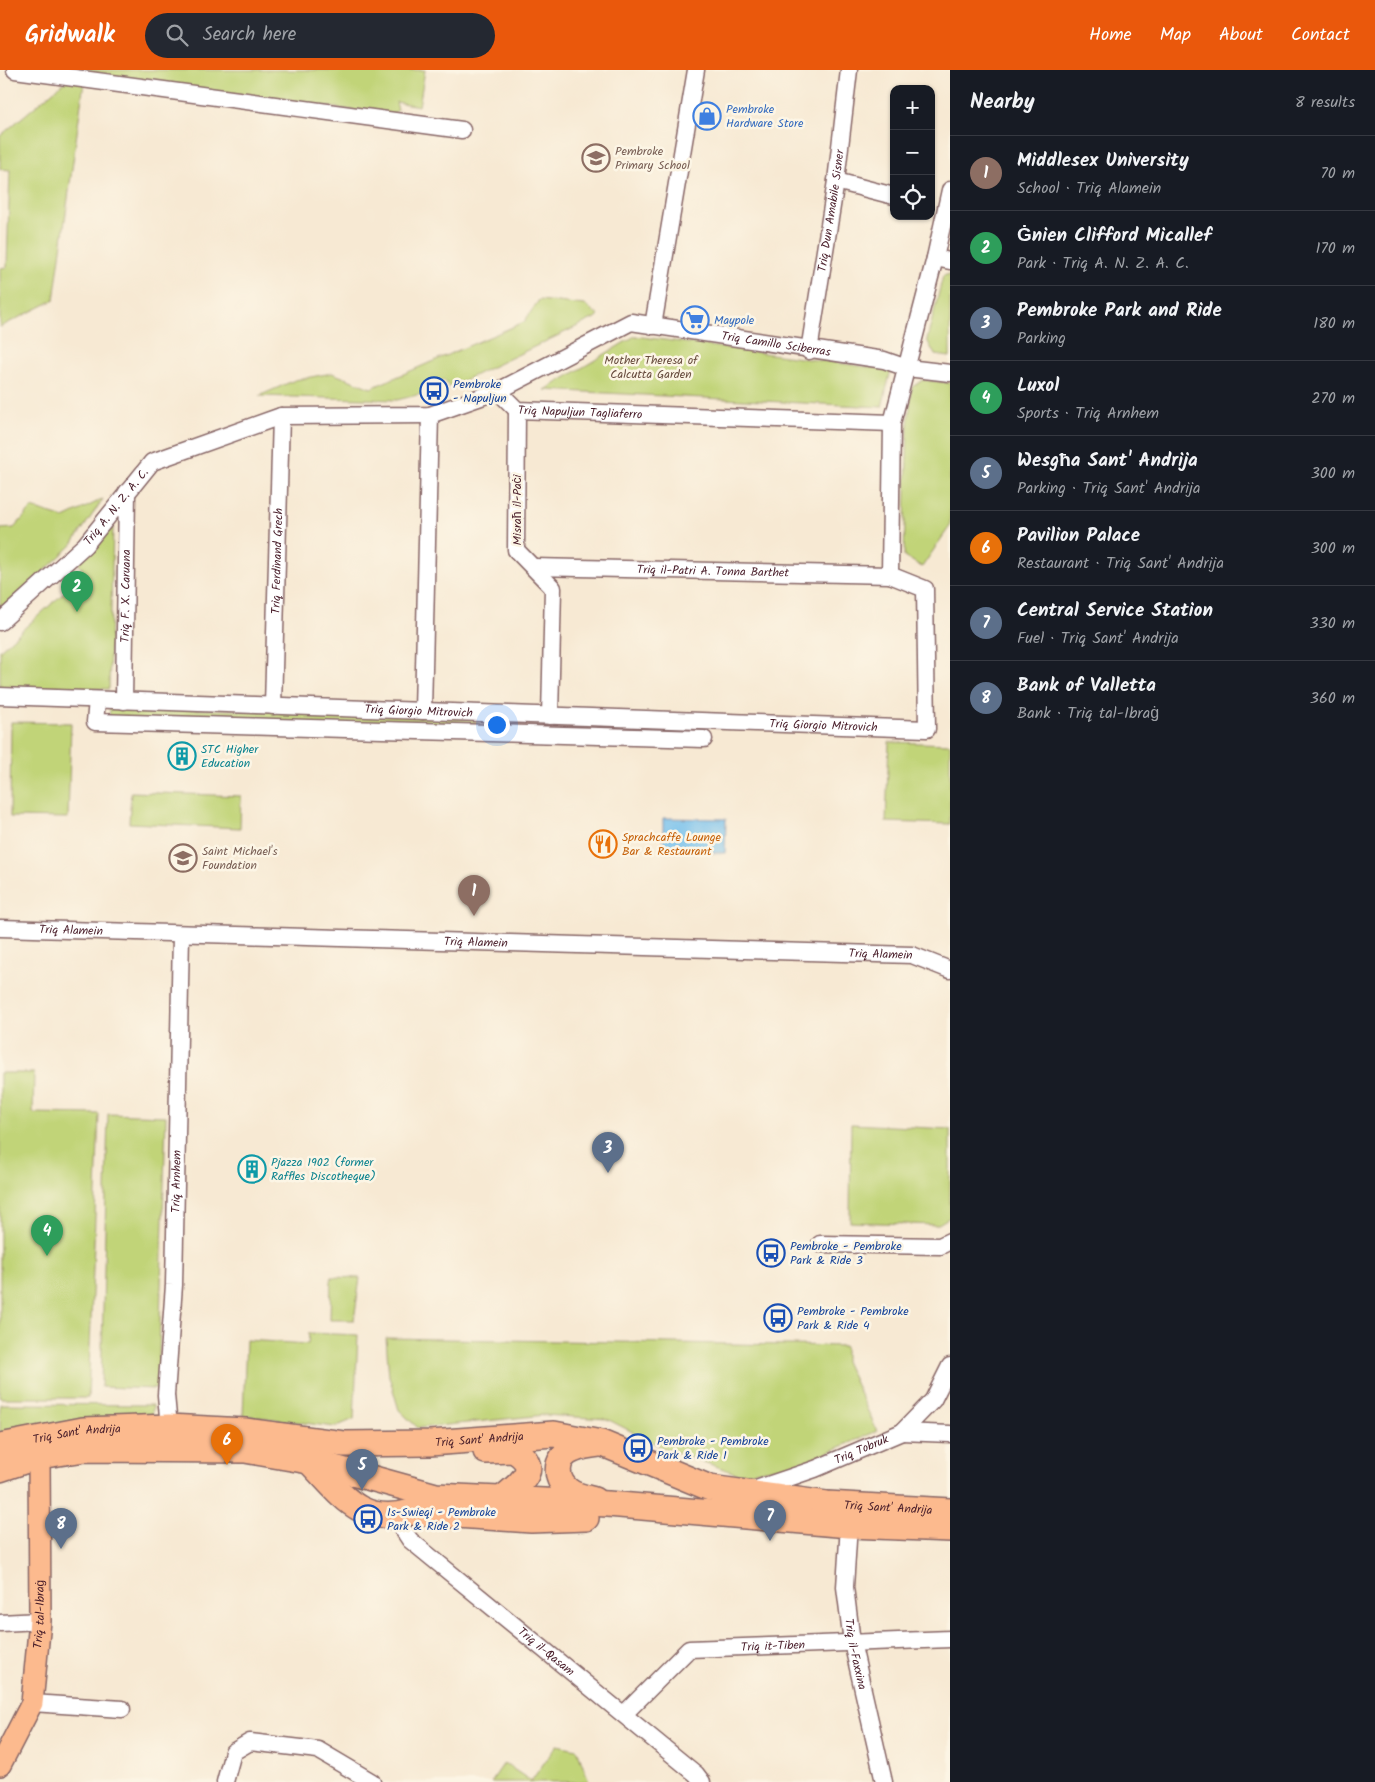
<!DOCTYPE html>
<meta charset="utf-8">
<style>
:root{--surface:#171b24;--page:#242831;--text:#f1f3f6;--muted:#9ea1a6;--line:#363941;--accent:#ea580c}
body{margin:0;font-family:Kalam,sans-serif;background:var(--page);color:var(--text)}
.controls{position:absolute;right:15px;top:15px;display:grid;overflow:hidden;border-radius:10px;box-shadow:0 1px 4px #0004}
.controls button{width:45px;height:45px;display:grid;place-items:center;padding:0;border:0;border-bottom:1px solid var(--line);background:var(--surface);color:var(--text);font:25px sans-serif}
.you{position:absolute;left:496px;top:654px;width:18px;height:18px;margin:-12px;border:4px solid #fff;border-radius:50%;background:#1a73e8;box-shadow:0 0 0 8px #1a73e833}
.badge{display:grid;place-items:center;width:32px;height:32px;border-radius:50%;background:var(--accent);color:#fff;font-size:16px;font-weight:700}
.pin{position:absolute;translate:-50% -41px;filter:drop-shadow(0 1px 2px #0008)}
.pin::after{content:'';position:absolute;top:26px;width:18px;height:15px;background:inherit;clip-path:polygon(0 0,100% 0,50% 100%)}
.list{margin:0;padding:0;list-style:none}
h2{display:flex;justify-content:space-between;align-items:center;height:65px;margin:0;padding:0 20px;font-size:21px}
h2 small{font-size:16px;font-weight:400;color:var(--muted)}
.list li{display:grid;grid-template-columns:32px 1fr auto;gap:15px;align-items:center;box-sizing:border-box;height:75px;padding:0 20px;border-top:1px solid var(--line)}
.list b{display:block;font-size:19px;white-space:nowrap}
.list p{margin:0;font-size:16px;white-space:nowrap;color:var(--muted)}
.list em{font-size:16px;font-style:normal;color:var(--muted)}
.icon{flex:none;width:28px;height:28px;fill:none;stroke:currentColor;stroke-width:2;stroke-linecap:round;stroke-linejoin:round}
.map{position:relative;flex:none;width:950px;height:1712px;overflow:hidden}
header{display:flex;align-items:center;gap:30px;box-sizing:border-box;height:70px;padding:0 25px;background:var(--accent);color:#fff}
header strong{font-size:24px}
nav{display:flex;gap:28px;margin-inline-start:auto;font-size:18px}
.search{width:350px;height:45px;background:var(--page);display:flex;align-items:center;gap:12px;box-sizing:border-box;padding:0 18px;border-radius:28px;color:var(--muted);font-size:19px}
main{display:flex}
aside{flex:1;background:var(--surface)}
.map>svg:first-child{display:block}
.green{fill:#c1d478;stroke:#867a52}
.water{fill:#73bfed;stroke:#5e6f8c}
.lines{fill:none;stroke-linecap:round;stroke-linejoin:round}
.minor-casing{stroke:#876666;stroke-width:19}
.major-casing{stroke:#876666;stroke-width:24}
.highway-casing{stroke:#876666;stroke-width:28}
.minor{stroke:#fff;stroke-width:16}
.major{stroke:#fcba8e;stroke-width:21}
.highway{stroke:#fcba8e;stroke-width:25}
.labels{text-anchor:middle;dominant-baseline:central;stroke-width:5;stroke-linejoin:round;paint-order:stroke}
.shop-label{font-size:12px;fill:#366cbe;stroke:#fcf5e5;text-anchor:start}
.education-label{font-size:12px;fill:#785e54;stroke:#fcf5e5;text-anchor:start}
.street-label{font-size:12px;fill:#4a1f2b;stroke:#fcf5e5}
.park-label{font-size:12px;fill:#684c3e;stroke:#fcf5e5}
.transit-label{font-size:12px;fill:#164399;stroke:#fcf5e5;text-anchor:start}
.culture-label{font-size:12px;fill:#0d838f;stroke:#fcf5e5;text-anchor:start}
.food-label{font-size:12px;fill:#c56008;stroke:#fcf5e5;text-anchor:start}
</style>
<header>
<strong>Gridwalk</strong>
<div class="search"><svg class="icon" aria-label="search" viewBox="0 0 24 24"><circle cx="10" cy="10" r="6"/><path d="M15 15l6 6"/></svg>Search here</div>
<nav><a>Home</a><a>Map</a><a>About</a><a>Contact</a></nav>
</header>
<main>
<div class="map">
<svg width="950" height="1712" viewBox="0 0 950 1712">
<rect width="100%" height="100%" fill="#fcf5e5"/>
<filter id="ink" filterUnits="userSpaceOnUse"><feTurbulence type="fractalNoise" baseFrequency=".02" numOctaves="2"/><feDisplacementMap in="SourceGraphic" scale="10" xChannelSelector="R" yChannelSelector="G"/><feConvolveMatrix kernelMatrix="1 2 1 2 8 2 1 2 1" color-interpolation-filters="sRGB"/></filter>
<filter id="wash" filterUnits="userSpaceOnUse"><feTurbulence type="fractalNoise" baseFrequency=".0096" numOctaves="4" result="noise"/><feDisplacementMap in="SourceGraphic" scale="20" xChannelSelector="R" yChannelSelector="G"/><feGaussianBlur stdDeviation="1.12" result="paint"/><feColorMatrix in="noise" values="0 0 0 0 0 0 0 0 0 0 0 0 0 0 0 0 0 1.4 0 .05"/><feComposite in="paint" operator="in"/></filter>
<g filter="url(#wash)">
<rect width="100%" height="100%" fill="#f7e9d3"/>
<g class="green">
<polygon points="42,0 425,0 419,36 396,32 398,40 391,45"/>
<polygon points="69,8 84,12 54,230 0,257 0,198 7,197 10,100 0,99 0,66"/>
<polygon points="950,204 950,287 935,285 927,270 943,206"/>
<polygon points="539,230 585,235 599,246 450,317 444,310 427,317 425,323 397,330 259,326 295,310 332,303 371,318 524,252"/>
<polygon points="635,266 891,300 882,337 545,320"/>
<polygon points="923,310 950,313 950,456 922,497 904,486 908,355 912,317"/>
<polygon points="103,429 71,476 0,542 0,459 14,458 32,438 64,448"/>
<polygon points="113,457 109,619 0,618 0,580 85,504 78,492"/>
<polygon points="110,637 471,646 478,654 471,660 109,651"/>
<polygon points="11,652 71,653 68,748 10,747"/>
<polygon points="889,672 950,674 950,754 886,752"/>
<polygon points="131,722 241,726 240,758 129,753"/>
<polygon points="0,1003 34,1003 33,1043 99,1044 88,1328 0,1328"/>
<polygon points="108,1044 166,1046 158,1319 101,1317"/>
<polygon points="851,1054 950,1059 950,1147 937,1155 850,1152"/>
<polygon points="331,1207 360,1208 354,1250 330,1250"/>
<polygon points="309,1263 358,1265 354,1349 335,1357 243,1345 246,1270 308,1274"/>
<polygon points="386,1268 845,1276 845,1291 877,1361 806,1392 738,1404 664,1378 607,1349 544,1345 418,1358 399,1340 389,1306"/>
<polygon points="0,1334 153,1335 152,1349 80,1350 0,1363"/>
<polygon points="557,1675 577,1679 589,1712 491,1712 504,1693 531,1711"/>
</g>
<polygon class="water" points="663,748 726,749 725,783 663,782"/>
</g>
<g filter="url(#ink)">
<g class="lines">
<g class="minor-casing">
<g id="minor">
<polyline points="15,0 462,60"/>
<polyline points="836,111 894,126"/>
<polyline points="935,188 950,191"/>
<polyline points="653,256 696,0"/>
<path id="s1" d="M 809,281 L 836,111 L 849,0"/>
<path id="s2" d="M 498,321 L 517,340 L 892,353"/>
<polyline points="517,340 516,480 553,518 550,646"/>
<path id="s3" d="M 534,497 L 890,505"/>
<path id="s4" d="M 0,552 L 85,475 L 152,392 L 281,346 L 430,345 L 498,321 L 631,252 L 884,290 L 907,298 L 950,303"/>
<path id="s5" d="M 0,626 L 927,659 L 925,519 L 890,505 L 892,353 L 935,188 L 950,120"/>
<polyline points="97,630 95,652 704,669"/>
<path id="s6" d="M 124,631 L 127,422"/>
<path id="s7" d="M 273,636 L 281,346"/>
<polyline points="423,641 430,345"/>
<path id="s8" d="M 0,858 L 912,885 L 950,900"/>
<polyline points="820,1174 940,1176 950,1171"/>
<path id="s9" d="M 169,1357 L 166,1325 L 174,1215 L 181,865"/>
<polyline points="902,1362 950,1364"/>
<path id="s10" d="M 750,1421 L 815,1399 L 902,1362 L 933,1330 L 950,1296"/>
<path id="s11" d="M 394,1446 L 410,1470 L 696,1704 L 702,1712"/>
<path id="s12" d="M 849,1455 L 845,1517 L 852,1572 L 884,1712"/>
<polyline points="0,1553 40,1551"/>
<polyline points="32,1633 122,1639"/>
<path id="s13" d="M 624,1644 L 689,1579 L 950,1569"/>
<polyline points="225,1712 233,1682 250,1672 318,1680 372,1712"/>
</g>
</g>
<g class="major-casing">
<g id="major">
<path id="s14" d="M 0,1695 L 32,1633 L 40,1551 L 39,1386"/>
</g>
</g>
<g class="highway-casing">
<g id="highway">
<path id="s15" d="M 0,1376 L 83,1360 L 169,1357 L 245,1361 L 344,1374 L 430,1373 L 554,1364 L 601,1373 L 710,1418 L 827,1434 L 950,1441"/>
<path d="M 486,1381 L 513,1380 C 549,1400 510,1420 496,1434"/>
<path d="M 311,1393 C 343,1426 361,1456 411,1442 L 531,1450 L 586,1448"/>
<polyline points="0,1399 39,1386 85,1379 245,1380 309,1391 436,1426 608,1434 849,1455 950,1459"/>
<path d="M 594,1430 C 587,1428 578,1426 572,1423 C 554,1412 553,1388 573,1380 C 581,1376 590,1375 599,1374"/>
</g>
</g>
<use href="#minor" class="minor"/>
<use href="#major" class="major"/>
<use href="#highway" class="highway"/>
</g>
</g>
<defs>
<g id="shop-ring" transform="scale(1.4375)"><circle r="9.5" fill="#fcf5e5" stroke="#3f7fe0" stroke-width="1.5"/><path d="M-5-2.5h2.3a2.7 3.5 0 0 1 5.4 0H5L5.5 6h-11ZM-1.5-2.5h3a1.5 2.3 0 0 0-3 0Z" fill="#3f7fe0"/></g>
<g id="school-ring" transform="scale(1.4375)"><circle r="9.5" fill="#fcf5e5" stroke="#8d6e63" stroke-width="1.5"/><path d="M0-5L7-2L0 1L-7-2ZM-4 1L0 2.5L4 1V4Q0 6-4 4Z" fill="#8d6e63"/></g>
<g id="supermarket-ring" transform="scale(1.4375)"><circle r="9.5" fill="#fcf5e5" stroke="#3f7fe0" stroke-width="1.5"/><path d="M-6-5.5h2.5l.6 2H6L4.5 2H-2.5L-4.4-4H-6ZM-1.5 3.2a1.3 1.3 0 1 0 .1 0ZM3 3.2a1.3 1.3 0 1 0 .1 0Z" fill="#3f7fe0"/></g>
<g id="bus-ring" transform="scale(1.4375)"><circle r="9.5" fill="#fcf5e5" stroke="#1a4fb4" stroke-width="1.5"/><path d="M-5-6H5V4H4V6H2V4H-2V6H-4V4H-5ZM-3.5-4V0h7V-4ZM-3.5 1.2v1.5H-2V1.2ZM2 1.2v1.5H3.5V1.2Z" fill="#1a4fb4"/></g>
<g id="building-ring" transform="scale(1.4375)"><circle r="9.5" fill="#fcf5e5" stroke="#0f9aa8" stroke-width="1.5"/><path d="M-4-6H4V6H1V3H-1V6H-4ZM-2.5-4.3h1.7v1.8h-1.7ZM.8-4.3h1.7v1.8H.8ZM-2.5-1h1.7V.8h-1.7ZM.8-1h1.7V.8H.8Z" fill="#0f9aa8"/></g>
<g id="restaurant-ring" transform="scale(1.4375)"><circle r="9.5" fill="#fcf5e5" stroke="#e8710a" stroke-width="1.5"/><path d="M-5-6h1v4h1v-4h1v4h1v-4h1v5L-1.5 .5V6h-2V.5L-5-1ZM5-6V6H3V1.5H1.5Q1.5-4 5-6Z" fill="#e8710a"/></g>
</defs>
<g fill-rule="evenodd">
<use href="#shop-ring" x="707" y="46"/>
<use href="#school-ring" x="596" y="88"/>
<use href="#supermarket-ring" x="695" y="250"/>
<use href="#bus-ring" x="434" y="321"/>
<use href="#building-ring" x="182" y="686"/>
<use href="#restaurant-ring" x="603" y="774"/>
<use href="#school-ring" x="183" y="788"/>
<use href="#building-ring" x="252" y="1099"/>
<use href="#bus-ring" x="771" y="1183"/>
<use href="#bus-ring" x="778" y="1248"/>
<use href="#bus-ring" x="638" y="1378"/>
<use href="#bus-ring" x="368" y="1449"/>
</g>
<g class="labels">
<g class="shop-label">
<text x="726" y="39">Pembroke<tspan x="726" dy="14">Hardware Store</tspan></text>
<text x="714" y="250">Maypole</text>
</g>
<g class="education-label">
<text x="615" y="81">Pembroke<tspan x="615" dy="14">Primary School</tspan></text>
<text x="202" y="781">Saint Michael's<tspan x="202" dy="14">Foundation</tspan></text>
</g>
<g class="street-label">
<text stroke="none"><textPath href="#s1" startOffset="142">Triq Dun Amabile Sisner</textPath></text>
<text stroke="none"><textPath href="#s4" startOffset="876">Triq Camillo Sciberras</textPath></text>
<text stroke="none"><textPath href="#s2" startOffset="90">Triq Napuljun Tagliaferro</textPath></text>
<text stroke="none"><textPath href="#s4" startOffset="164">Triq A. N. Z. A. C.</textPath></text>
<text transform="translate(517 440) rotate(-90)">Misraħ il-Paċi</text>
<text stroke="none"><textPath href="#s7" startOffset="145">Triq Ferdinand Grech</textPath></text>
<text stroke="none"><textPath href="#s3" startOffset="179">Triq il-Patri A. Tonna Barthet</textPath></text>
<text stroke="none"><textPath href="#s6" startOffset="105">Triq F. X. Caruana</textPath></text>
<text stroke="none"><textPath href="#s5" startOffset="419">Triq Giorgio Mitrovich</textPath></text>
<text stroke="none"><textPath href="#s5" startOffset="824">Triq Giorgio Mitrovich</textPath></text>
<text stroke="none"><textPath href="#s8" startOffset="71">Triq Alamein</textPath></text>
<text stroke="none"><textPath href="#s8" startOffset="476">Triq Alamein</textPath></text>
<text stroke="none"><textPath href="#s8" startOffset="881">Triq Alamein</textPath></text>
<text stroke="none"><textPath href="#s9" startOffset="246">Triq Arnhem</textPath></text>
<text stroke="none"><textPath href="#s15" startOffset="78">Triq Sant' Andrija</textPath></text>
<text stroke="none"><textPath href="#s15" startOffset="482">Triq Sant' Andrija</textPath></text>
<text stroke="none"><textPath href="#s10" startOffset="119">Triq Tobruk</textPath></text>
<text stroke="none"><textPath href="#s15" startOffset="902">Triq Sant' Andrija</textPath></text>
<text stroke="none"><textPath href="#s14" startOffset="159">Triq tal-Ibraġ</textPath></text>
<text stroke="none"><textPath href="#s13" startOffset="176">Triq it-Tiben</textPath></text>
<text stroke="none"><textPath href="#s11" startOffset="205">Triq il-Qasam</textPath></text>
<text stroke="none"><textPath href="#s12" startOffset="130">Triq il-Faxxina</textPath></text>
</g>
<g class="park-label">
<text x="651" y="290">Mother Theresa of<tspan x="651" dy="14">Calcutta Garden</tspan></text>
</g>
<g class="transit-label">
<text x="453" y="314">Pembroke<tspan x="453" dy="14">- Napuljun</tspan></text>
<text x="790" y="1176">Pembroke - Pembroke<tspan x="790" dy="14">Park &amp; Ride 3</tspan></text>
<text x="797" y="1241">Pembroke - Pembroke<tspan x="797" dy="14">Park &amp; Ride 4</tspan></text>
<text x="657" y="1371">Pembroke - Pembroke<tspan x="657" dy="14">Park &amp; Ride 1</tspan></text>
<text x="387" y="1442">Is-Swieqi - Pembroke<tspan x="387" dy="14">Park &amp; Ride 2</tspan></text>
</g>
<g class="culture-label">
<text x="201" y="679">STC Higher<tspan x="201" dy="14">Education</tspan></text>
<text x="271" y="1092">Pjazza 1902 (former<tspan x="271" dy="14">Raffles Discotheque)</tspan></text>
</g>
<g class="food-label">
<text x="622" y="767">Sprachcaffe Lounge<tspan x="622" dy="14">Bar &amp; Restaurant</tspan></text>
</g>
</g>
</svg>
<div class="controls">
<button>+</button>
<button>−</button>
<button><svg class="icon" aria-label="locate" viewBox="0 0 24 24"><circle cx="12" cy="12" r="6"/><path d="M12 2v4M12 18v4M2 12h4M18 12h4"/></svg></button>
</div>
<div class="you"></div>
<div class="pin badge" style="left:474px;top:846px;background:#8d6e63">1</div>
<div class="pin badge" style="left:77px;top:542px;background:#2e9e5b">2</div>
<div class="pin badge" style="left:608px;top:1103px;background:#5c6f8a">3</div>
<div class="pin badge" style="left:47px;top:1186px;background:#2e9e5b">4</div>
<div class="pin badge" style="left:362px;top:1420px;background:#5c6f8a">5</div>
<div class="pin badge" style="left:227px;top:1395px;background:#e8710a">6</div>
<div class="pin badge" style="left:770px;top:1471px;background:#5c6f8a">7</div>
<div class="pin badge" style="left:61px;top:1479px;background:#5c6f8a">8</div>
</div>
<aside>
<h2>Nearby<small>8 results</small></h2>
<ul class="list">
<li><span class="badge" style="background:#8d6e63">1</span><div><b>Middlesex University</b><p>School · Triq Alamein</p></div><em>70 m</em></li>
<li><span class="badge" style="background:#2e9e5b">2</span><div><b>Ġnien Clifford Micallef</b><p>Park · Triq A. N. Z. A. C.</p></div><em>170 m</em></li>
<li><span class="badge" style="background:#5c6f8a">3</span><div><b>Pembroke Park and Ride</b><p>Parking</p></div><em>180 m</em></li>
<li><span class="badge" style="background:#2e9e5b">4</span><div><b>Luxol</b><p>Sports · Triq Arnhem</p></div><em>270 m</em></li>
<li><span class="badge" style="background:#5c6f8a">5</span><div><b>Wesgħa Sant' Andrija</b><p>Parking · Triq Sant' Andrija</p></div><em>300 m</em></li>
<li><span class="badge" style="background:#e8710a">6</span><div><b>Pavilion Palace</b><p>Restaurant · Triq Sant' Andrija</p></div><em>300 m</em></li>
<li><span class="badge" style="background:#5c6f8a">7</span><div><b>Central Service Station</b><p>Fuel · Triq Sant' Andrija</p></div><em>330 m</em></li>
<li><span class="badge" style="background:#5c6f8a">8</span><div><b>Bank of Valletta</b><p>Bank · Triq tal-Ibraġ</p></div><em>360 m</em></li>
</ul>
</aside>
</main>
